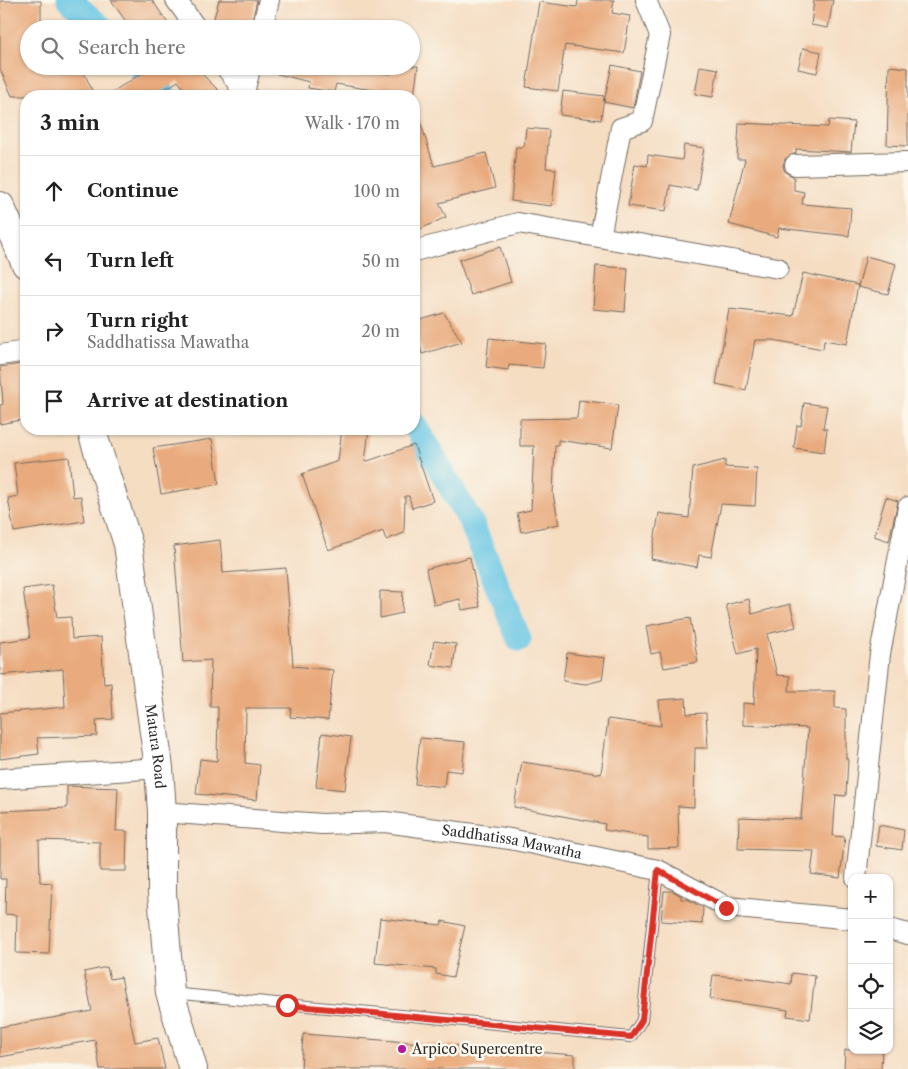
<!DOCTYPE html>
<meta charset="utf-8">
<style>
:root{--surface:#fff;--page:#f2f2f2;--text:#222;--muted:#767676;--line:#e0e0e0}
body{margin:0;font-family:"Libre Caslon Text",serif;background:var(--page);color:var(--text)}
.controls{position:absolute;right:15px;bottom:15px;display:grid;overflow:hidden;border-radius:10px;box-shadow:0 1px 4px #0004}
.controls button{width:45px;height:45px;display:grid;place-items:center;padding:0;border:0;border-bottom:1px solid var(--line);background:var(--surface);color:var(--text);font:25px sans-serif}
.stop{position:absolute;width:15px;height:15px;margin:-11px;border:4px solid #d93025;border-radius:50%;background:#fff}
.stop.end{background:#d93025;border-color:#fff;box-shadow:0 1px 5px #0008}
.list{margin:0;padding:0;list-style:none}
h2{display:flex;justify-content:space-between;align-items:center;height:65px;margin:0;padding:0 20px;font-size:21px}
h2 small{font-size:16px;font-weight:400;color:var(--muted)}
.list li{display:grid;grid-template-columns:32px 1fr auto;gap:15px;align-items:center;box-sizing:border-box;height:70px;padding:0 20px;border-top:1px solid var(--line)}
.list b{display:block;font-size:19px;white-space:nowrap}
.list p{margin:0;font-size:16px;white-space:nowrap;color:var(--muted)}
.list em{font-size:16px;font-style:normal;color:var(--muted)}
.icon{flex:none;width:28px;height:28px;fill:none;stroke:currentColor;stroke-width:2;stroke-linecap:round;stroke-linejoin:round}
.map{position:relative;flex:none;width:908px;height:1069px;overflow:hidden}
.search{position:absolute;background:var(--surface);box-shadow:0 1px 4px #0004;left:20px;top:20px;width:400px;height:55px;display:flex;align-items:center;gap:12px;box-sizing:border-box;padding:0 18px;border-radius:28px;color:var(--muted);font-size:19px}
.panel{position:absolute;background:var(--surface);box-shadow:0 1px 4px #0004;left:20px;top:90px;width:400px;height:345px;border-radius:20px}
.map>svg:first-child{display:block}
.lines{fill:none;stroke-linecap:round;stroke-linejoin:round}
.canal{stroke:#67c6e5;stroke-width:25}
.building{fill:#e9aa7d}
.service-casing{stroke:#726960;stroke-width:12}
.minor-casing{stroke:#726960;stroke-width:22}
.trunk-casing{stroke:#726960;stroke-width:30}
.service{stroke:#fff;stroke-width:10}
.minor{stroke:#fff;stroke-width:20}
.trunk{stroke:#fff;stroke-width:28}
.route{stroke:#d93025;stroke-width:6}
.poi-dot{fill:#b5179e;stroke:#fbf7ec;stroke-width:2}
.labels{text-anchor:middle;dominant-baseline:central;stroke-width:5;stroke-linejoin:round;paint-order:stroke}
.street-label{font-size:14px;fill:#2b2b2b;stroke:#fbf7ec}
.poi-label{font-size:14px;fill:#2b2b2b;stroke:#fbf7ec;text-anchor:start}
</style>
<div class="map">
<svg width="908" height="1069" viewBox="0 0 908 1069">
<rect width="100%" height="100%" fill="#fbf7ec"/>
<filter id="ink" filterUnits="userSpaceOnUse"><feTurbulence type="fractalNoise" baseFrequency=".02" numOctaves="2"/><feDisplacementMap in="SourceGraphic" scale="10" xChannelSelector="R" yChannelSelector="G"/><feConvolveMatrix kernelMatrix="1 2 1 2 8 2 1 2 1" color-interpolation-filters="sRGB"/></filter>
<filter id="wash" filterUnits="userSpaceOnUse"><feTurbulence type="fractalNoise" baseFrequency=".0096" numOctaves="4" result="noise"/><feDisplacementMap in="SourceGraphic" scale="20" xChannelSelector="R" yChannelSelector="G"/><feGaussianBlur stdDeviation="1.12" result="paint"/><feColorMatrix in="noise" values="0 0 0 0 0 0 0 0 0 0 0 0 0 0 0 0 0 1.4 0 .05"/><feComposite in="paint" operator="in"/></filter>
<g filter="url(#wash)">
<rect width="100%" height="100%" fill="#f5ddc2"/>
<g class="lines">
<g class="canal">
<polyline points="69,0 103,29"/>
<polyline points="140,66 164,96"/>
<polyline points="414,424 471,522 519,639"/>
</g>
</g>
<g id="blocks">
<g class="building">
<polygon points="111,0 152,0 172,29 131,29"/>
<polygon points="219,0 257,0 250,29 211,29"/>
<polygon points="578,0 614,0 612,13 630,16 624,53 565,45 558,91 526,87 539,2 577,7"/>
<polygon points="814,0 833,0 828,28 811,25"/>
<polygon points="0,1 41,1 41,29 29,29 29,66 81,66 92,90 77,96 12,96 0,69"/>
<polygon points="803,48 821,52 817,73 798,69"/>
<polygon points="612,65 640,71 633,108 604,102"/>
<polygon points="153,66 200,66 197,69 224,96 189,96 178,81 154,96 106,96"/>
<polygon points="275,66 338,66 391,74 392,66 418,66 414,96 384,96 385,92 336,84 334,92 308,88 309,82 274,73"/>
<polygon points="700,66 718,69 713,97 695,94"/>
<polygon points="889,66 908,68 908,146 887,145"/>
<polygon points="563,91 604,96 601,120 560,115"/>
<polygon points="418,114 434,166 486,153 495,188 439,203 446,217 414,232 414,115"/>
<polygon points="829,120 854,122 851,152 796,149 796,153 785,159 783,166 785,172 794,177 794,190 804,192 802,204 851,208 849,236 779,228 777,237 729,224 745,159 737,159 739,123 828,127"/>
<polygon points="526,128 549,130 546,168 556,169 552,206 511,201 516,147 524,147"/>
<polygon points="684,145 704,148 697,190 670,185 666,211 628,206 635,164 647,166 648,155 682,160"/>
<polygon points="500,247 511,282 471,295 459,260"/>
<polygon points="866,256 896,264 888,294 858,287"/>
<polygon points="596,266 628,268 625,312 593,309"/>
<polygon points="803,273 858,285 847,344 824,340 823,349 773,340 755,340 746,390 716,384 729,309 793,316"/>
<polygon points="444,313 462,342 422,354 414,322"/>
<polygon points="489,338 546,344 543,368 509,365 508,370 486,367"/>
<polygon points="21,364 26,396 26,419 0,424 0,405 3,404 0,367"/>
<polygon points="579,400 618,405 612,448 558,440 558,445 555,445 553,494 559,524 521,532 517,513 531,510 534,446 520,446 520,419 577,418"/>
<polygon points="804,403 827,406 823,428 827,429 824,452 794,448 797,425 801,426"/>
<polygon points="342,429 369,429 365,462 414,445 433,501 412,508 409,496 405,496 404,533 386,540 383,531 328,550 302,474 338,461"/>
<polygon points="212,439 219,484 161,494 153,448"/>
<polygon points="69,457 73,497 81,496 84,521 14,532 8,498 18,496 14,463"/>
<polygon points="725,460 725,467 757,469 755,506 721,504 711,557 699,555 697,567 651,559 659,513 689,518 693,468"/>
<polygon points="886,497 898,501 889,541 874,536"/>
<polygon points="220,540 223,573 286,568 293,666 333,670 328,720 290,717 291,708 246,708 245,763 260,765 257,800 196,794 200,759 217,761 218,707 210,707 211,660 183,662 174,546"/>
<polygon points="470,557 480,607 462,610 460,599 434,605 426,569"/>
<polygon points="52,585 57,618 71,617 72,639 101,637 104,684 111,683 113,719 96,720 97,736 37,738 39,754 0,759 0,713 65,707 63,669 0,675 0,642 30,638 23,589"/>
<polygon points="380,591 403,592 402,613 380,618"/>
<polygon points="749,599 752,614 790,604 796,627 767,634 777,675 790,676 789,691 835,691 835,708 846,709 846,759 848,759 846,796 836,795 833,836 845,837 840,878 811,874 814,851 738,849 739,817 801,819 808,728 743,725 743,703 754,704 756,649 738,654 726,605"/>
<polygon points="690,618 698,662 664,668 660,652 651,654 646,626"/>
<polygon points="434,641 456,644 453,668 430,665"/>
<polygon points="567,653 605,658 602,680 586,684 563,681"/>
<polygon points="686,698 687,714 706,713 708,748 695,748 694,807 678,806 679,848 648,849 648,837 604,830 605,824 514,807 522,762 601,774 608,719 661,726 659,700"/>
<polygon points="322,733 351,737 345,790 316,787"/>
<polygon points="420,738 465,742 462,772 446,770 444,787 415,784"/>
<polygon points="67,786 118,788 116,831 127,831 126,871 100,871 100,842 39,840 40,882 52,883 49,954 16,953 17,915 5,914 6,879 0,879 0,811 67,808"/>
<polygon points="879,825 904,830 902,850 876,846"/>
<polygon points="664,891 673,891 681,896 681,899 687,899 703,908 702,924 661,921"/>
<polygon points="380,918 441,925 442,921 465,926 453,977 436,974 436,969 375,963"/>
<polygon points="107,967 110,979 121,977 135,1042 158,1038 165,1069 100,1069 95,1040 0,1057 0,1027 92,1011 84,972"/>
<polygon points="792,973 815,976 810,1019 787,1016 788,1010 710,999 713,975 749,978 791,984"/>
<polygon points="303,1034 575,1055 575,1069 301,1069"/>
<polygon points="845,1050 882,1050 881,1069 844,1069"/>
</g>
</g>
</g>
<g filter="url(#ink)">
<use href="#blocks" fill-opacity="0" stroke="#726960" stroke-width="1"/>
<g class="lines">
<g class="service-casing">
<polyline id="service" points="171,993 631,1037 642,1020 658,870"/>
</g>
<g class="minor-casing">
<g id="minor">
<polyline points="176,0 197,29"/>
<polyline points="262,29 269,0"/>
<polyline points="225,66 244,92"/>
<polyline points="248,96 244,92 251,66"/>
<polyline points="795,165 908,162"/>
<polyline points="600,237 621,128 642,121 660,35 646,0"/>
<polyline points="414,251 518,223 778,268"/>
<polyline points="0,355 26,351"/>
<polyline points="0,779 159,768"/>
<path id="s1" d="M 162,812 L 322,824 L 385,822 L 510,839 L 658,870 L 727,907 L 852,919"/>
<polyline points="856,878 880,654 908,507"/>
<polyline points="889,929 908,934"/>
</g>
</g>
<g class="trunk-casing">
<g id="trunk">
<polyline points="0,206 26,264"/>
<path id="s2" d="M 91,429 L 128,544 L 159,768 L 162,812 L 162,893 L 170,993 L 193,1069"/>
</g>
</g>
<use href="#service" class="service"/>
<use href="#minor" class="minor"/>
<use href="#trunk" class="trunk"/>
</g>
</g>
<g class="lines" filter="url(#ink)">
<polyline class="route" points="287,1005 631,1037 642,1020 658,870 726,908"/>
</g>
<circle class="poi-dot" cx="402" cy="1049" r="5"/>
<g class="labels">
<g class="street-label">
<text stroke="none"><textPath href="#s2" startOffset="325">Matara Road</textPath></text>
<text stroke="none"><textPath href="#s1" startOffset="352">Saddhatissa Mawatha</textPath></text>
</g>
<g class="poi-label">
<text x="412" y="1049">Arpico Supercentre</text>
</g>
</g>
</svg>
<div class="controls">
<button>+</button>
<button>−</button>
<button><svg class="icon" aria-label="locate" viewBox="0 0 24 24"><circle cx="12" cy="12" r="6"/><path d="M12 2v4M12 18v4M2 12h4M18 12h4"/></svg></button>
<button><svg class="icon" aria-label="layers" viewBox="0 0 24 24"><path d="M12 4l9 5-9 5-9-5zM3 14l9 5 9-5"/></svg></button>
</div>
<div class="stop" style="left:287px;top:1005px"></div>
<div class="stop end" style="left:726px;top:908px"></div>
<div class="search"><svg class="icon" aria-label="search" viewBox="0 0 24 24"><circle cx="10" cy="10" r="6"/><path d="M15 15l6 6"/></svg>Search here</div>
<section class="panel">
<h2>3 min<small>Walk · 170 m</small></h2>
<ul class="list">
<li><svg class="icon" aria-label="ahead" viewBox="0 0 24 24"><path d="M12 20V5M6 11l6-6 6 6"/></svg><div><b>Continue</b></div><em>100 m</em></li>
<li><svg class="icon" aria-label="left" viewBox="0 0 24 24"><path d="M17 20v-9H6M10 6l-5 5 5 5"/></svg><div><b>Turn left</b></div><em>50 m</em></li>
<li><svg class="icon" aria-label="right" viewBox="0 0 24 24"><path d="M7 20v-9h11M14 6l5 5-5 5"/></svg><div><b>Turn right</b><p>Saddhatissa Mawatha</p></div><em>20 m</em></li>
<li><svg class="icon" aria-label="arrive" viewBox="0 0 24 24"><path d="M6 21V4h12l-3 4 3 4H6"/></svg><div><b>Arrive at destination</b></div></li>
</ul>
</section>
</div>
